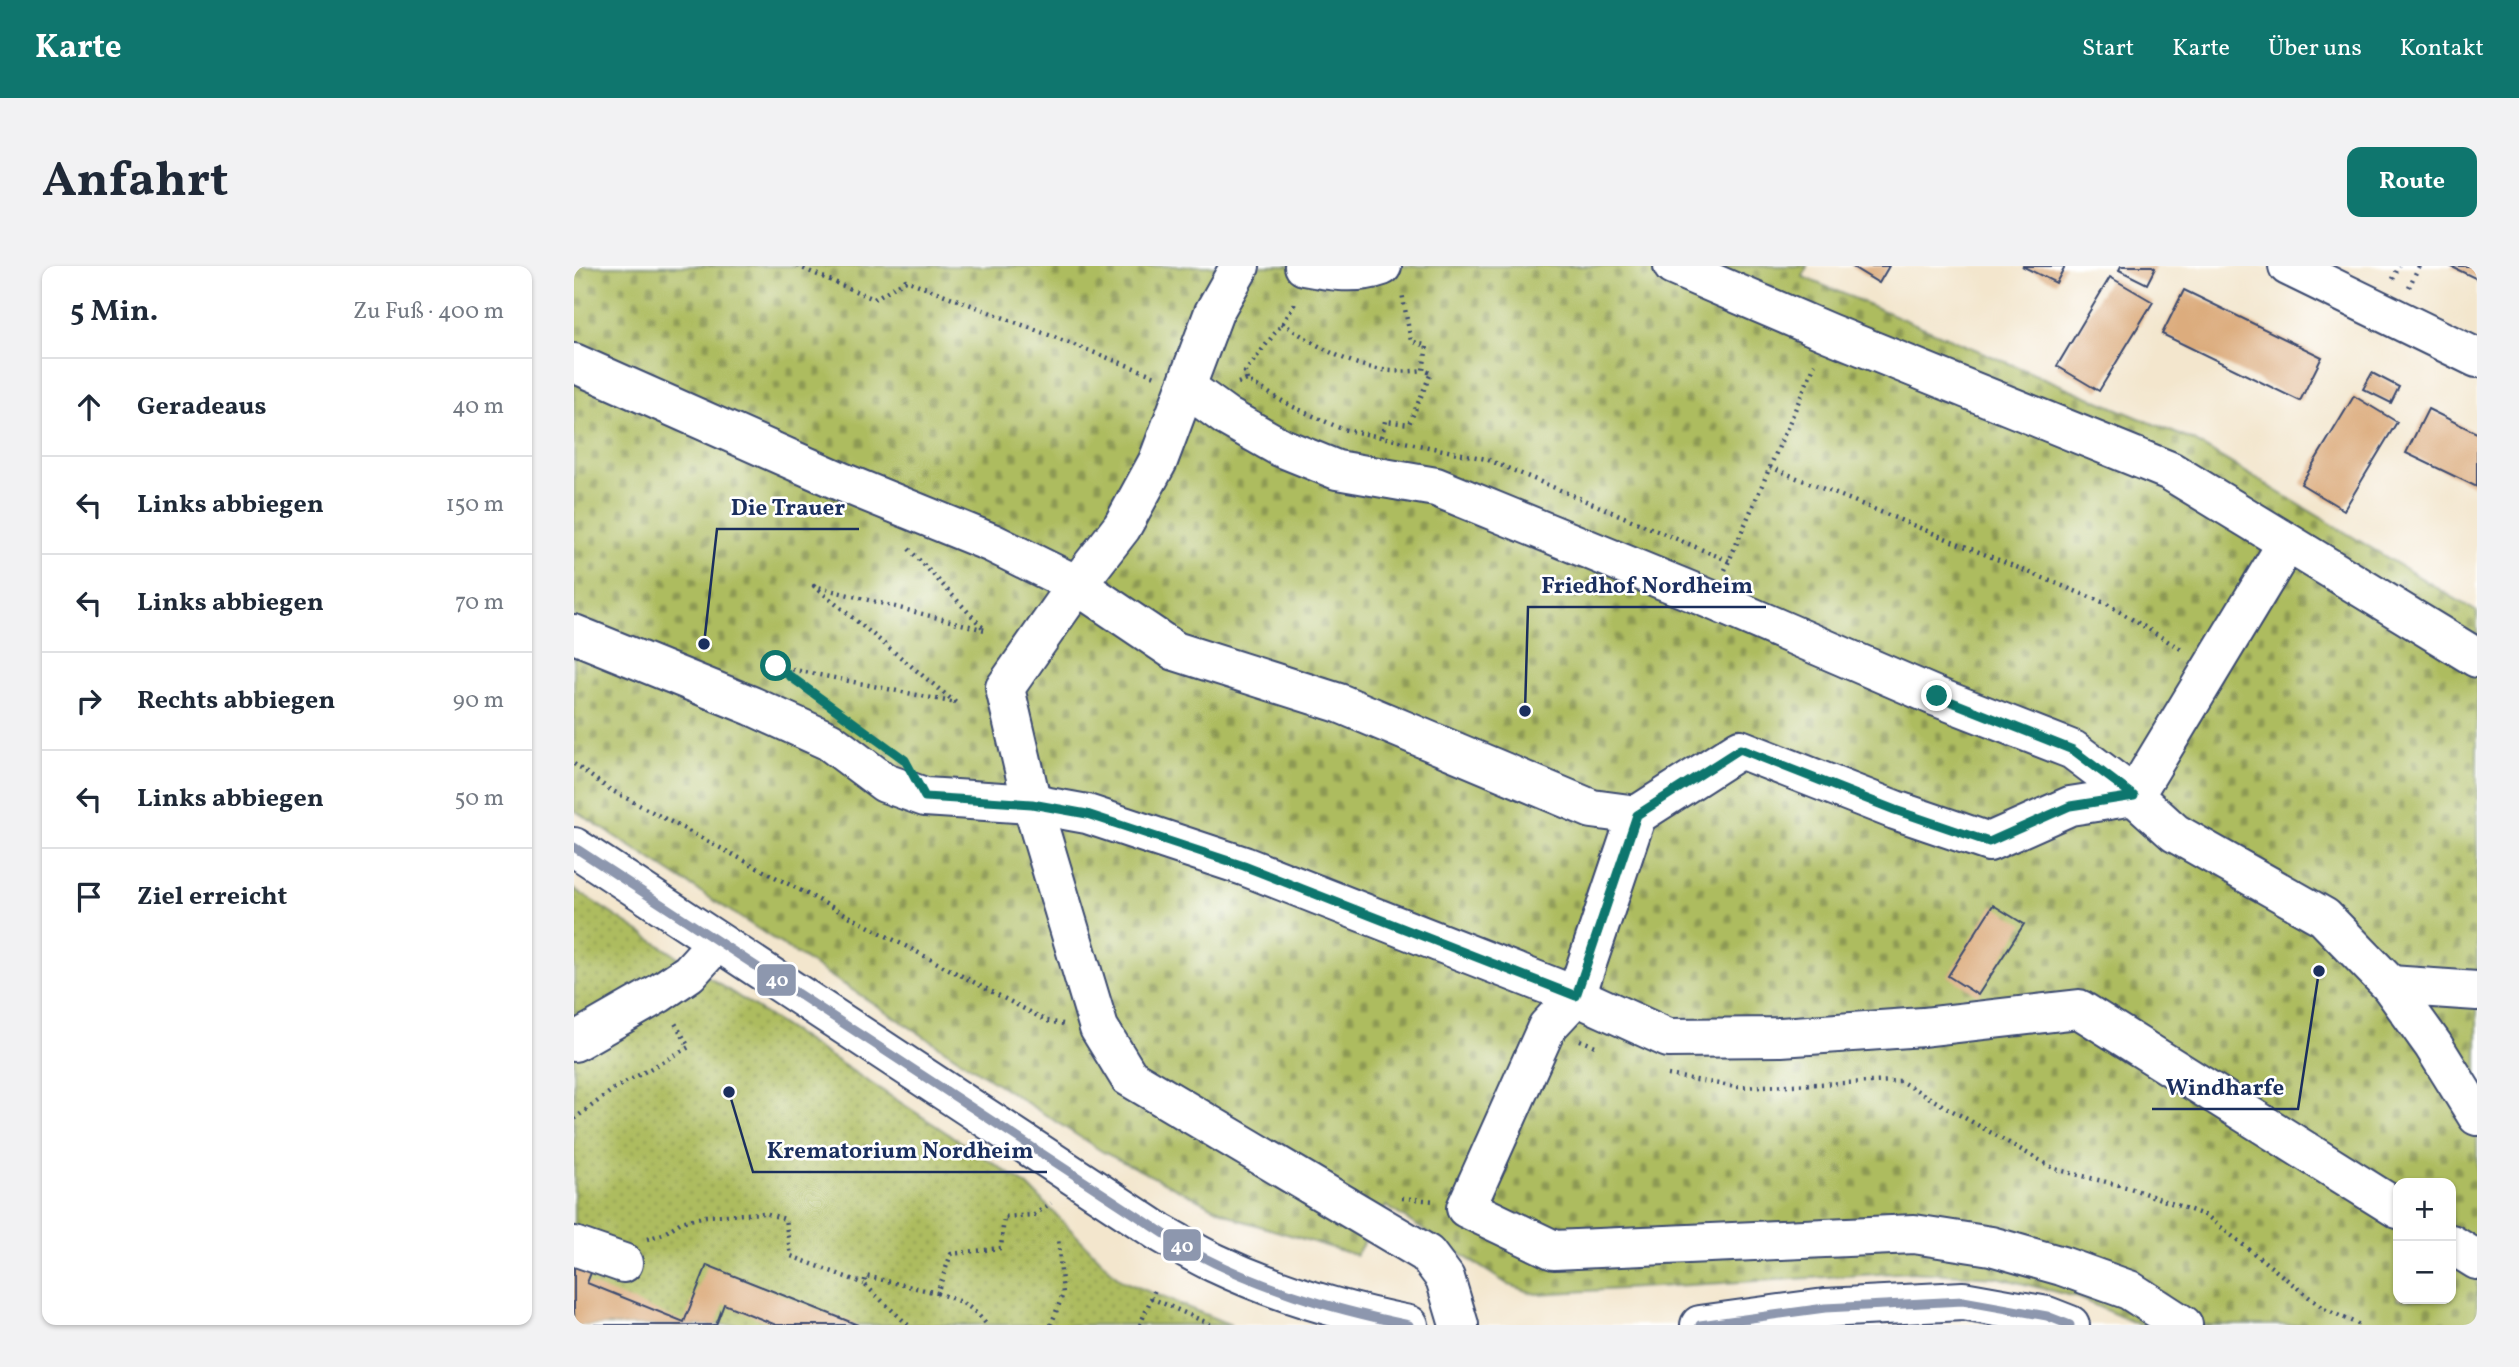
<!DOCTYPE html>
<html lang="de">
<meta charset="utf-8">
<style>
:root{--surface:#fff;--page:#f2f2f3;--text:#1f2937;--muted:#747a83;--line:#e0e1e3;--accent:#0f766e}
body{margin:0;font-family:Vollkorn,serif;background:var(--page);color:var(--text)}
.controls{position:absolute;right:21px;bottom:21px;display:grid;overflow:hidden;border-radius:14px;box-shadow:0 2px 5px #0004}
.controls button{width:63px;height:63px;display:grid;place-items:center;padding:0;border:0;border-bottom:2px solid var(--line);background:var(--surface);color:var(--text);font:35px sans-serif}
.stop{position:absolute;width:21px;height:21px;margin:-16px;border:5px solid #0f766e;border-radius:50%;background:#fff}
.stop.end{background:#0f766e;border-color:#fff;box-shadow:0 2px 7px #0008}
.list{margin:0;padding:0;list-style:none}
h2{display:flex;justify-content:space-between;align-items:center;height:91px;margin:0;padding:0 28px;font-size:30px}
h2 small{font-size:23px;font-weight:400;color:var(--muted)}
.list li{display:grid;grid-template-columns:46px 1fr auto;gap:21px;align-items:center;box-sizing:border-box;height:98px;padding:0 28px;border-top:2px solid var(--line)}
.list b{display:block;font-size:26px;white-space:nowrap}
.list em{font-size:23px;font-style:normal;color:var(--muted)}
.icon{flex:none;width:38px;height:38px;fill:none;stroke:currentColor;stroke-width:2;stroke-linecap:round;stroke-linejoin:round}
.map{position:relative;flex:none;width:1903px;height:1059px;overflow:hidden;border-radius:14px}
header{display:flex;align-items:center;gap:42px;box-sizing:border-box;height:98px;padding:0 35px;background:var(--accent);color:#fff}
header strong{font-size:33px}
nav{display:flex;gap:38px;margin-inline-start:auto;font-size:24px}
.intro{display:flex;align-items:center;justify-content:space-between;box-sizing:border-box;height:168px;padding:0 42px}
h1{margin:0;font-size:49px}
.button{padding:18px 32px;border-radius:14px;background:var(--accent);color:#fff;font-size:24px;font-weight:700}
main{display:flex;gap:42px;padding:0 42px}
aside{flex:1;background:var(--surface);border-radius:14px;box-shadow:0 2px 5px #0004}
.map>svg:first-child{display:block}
.cemetery{fill:url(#cemetery-stones);stroke:#64765e;stroke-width:2;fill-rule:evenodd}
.park{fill:url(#park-dots);stroke:#64765e;stroke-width:2}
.building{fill:#dcac7d}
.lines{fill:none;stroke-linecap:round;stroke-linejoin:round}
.minor-casing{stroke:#3b4a6f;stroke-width:42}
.major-casing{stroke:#3b4a6f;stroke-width:42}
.path{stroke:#3b4a6f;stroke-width:4.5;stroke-dasharray:2 5;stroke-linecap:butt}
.minor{stroke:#fff;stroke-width:38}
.major{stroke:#fff;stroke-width:38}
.bus-1-casing{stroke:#fff;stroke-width:14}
.bus-1{stroke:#8d97ae;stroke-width:9}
.route{stroke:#0f766e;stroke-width:9}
.leader{fill:none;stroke:#1b2f5e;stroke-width:2.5}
.callout-dot{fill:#1b2f5e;stroke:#fff;stroke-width:2.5}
.callout-label{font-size:23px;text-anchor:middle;font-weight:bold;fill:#1b2f5e;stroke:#fff;stroke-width:5;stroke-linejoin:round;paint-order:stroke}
.line-badge{stroke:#fff;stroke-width:2.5}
.badge-label{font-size:19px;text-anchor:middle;font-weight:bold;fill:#fff}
</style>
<header>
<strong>Karte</strong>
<nav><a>Start</a><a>Karte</a><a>Über uns</a><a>Kontakt</a></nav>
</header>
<div class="intro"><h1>Anfahrt</h1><a class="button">Route</a></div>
<main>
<aside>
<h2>5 Min.<small>Zu Fuß · 400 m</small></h2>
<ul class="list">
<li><svg class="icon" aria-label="ahead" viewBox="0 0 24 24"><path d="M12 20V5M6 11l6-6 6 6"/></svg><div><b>Geradeaus</b></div><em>40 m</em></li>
<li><svg class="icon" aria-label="left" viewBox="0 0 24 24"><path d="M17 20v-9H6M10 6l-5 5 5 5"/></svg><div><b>Links abbiegen</b></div><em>150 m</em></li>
<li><svg class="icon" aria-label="left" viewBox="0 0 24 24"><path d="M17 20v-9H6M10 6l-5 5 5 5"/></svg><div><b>Links abbiegen</b></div><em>70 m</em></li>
<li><svg class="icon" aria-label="right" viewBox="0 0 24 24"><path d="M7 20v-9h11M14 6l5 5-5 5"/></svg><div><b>Rechts abbiegen</b></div><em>90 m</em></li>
<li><svg class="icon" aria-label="left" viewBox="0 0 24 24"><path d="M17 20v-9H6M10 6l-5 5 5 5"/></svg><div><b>Links abbiegen</b></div><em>50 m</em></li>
<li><svg class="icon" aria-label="arrive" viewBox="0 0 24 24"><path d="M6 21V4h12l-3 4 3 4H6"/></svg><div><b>Ziel erreicht</b></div></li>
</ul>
</aside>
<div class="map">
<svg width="1903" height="1059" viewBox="0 0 1903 1059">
<defs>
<pattern id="cemetery-stones" width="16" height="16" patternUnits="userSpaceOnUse" patternTransform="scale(1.75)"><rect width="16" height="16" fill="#adbc5f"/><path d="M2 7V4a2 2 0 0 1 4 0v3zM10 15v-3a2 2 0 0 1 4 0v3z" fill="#8c9952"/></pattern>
<pattern id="park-dots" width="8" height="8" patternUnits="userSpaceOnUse" patternTransform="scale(1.75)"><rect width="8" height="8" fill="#adbc5f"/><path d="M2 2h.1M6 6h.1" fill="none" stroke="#8c9952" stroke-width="1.8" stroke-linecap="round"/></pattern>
</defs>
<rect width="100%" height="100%" fill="#fff"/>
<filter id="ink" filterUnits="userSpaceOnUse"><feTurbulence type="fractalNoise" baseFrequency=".0143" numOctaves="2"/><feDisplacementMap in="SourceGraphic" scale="14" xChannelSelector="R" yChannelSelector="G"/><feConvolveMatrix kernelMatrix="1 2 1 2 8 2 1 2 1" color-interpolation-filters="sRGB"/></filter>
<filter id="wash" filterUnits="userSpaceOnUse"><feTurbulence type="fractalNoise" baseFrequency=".00686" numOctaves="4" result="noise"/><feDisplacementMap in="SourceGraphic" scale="28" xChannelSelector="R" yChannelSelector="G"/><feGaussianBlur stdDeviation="1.57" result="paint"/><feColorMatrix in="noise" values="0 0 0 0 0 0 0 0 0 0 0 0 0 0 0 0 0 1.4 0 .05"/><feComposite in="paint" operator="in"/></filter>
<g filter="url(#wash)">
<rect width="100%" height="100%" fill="#f3e6cd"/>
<path class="cemetery" d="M 0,0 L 1233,0 L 1229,11 L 1620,175 L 1903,346 L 1903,1059 L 1566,1059 L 1502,1031 L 1423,1011 L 1337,1006 L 962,1028 L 935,1019 L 812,940 L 782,989 L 666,954 L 529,886 L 0,544 ZM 1824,917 L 1877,917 L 1877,1033 L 1824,1033 Z"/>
<polygon class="park" points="0,623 454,920 546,1014 657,1059 0,1059"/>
<g id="blocks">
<g class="building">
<polygon points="1277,0 1315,0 1305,17"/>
<polygon points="1448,0 1491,0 1482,17"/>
<polygon points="1547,0 1578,0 1581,2 1573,18 1545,4"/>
<polygon points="1876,0 1903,0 1903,13"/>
<polygon points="1536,11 1579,36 1525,125 1483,100"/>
<polygon points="1610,24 1748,91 1726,135 1588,68"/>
<polygon points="1798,107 1825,121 1817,137 1789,123"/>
<polygon points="1780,130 1823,156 1770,244 1727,218"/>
<polygon points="1854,143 1903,167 1903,221 1832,187"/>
<polygon points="1419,639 1450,658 1404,729 1374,710"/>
<polygon points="0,997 18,1004 13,1017 110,1056 133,999 284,1059 202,1059 150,1038 142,1059 0,1059"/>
</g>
</g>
</g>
<g filter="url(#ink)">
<use href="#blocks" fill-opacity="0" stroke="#3b4a6f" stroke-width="2"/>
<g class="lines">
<g class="minor-casing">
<g id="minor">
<polyline points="666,0 640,46 584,195 548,261 503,319 431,422 458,538 525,762 555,811 853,988 871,1012 885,1059"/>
<path d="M 730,0 C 756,5 783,9 808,0"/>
<polyline points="1099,0 1255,67 1596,205 1903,392"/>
<polyline points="0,97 268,216 418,277 503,319 601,385 765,437 1018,543 1063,549 1166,483 1321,544 1415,576 1496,540 1560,530 1499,484 1363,431 1138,334 862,221 763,204 706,181 653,151 613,122"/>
<polyline points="1713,277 1560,530 1601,567 1750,651 1816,719 1859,779 1903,850"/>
<polyline points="0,368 178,440 255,475 311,517 351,531 458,538 513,548 670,600 1002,730 1063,549"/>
<path d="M 0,581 L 585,966 C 603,976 621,988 641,997 C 702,1026 769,1046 835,1059"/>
<polyline points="1816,719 1903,725"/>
<polyline points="0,776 84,728 115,707 143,676"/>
<polyline points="1877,978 1903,994"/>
<polyline points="0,980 49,997"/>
<polyline points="1126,1059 1251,1042 1389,1035 1473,1050 1496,1059"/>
<polyline points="1609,1059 1555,1024 1488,1000 1417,980 1340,968 980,984 892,942 973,761 1002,730 1094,772 1207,771 1349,761 1505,743 1824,943"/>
</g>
</g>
<g class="major-casing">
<polyline id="major" points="1714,0 1903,92"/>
</g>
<g class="path">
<polyline points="223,0 300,33 332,14 581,110"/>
<polyline points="1819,13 1825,0"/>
<polyline points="1835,21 1845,0"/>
<path d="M 708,57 C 753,86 793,112 849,104"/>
<polyline points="673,114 671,106 711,54 723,34"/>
<polyline points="664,117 673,114 715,139 768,163 912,193 1155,295"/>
<polyline points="808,171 811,155 835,158 857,107 849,104 853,80 837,75 828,27"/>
<polyline points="1196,201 1533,338 1610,385"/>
<polyline points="1151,304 1241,98"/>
<polyline points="240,427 202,400 382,437 240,320 411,364 335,283"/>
<polyline points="0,498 35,523 473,755 489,758"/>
<polyline points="1006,774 1024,781"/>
<polyline points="1094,809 1162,821 1326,815 1481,903 1556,922 1633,950 1750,1043 1786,1059"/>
<polyline points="0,853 40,823 115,781 101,757"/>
<polyline points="828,932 861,935"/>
<polyline points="73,973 89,968 107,956 132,950 191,947 211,953 217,990 290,1018"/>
<path d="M 363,1027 C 387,1035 397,1039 413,1059"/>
<polyline points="577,1032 638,1059"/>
<polyline points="334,1059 290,1018 292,1010 363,1027 377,988 427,982 430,951 460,949 477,937"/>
<polyline points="477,1059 489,1028 484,972"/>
<polyline points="566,1059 582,1021"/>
</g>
<use href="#minor" class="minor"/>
<use href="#major" class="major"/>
<g class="bus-1-casing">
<g id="bus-1">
<path d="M 0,581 L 612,982 C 681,1021 758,1043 835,1059"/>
<polyline points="1126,1059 1251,1042 1389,1035 1473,1050 1496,1059"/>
</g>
</g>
<use href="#bus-1" class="bus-1"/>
</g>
</g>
<g class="lines" filter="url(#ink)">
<polyline class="route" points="202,400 331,494 351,531 458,538 513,548 670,600 1002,730 1063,549 1166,483 1321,544 1415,576 1496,540 1560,530 1499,484 1363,430"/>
</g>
<path class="leader" d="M130 378L143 263H285M951 445L954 341H1192M1745 705L1724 843H1578M155 826L179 906H473"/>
<g class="callout-dot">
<circle cx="130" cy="378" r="7"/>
<circle cx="951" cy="445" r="7"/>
<circle cx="1745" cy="705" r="7"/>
<circle cx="155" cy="826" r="7"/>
</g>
<g class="callout-label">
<text x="214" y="249">Die Trauer</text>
<text x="1073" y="327">Friedhof Nordheim</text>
<text x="1651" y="829">Windharfe</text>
<text x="326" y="892">Krematorium Nordheim</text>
</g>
<g class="line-badge">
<rect x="182" y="697" width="41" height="34" rx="7" fill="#8d97ae"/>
<rect x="588" y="962" width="40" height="34" rx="7" fill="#8d97ae"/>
</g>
<g class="badge-label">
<text x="203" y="720">40</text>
<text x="608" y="986">40</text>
</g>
</svg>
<div class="controls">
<button>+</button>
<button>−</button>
</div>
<div class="stop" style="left:202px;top:400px"></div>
<div class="stop end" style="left:1363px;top:430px"></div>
</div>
</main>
